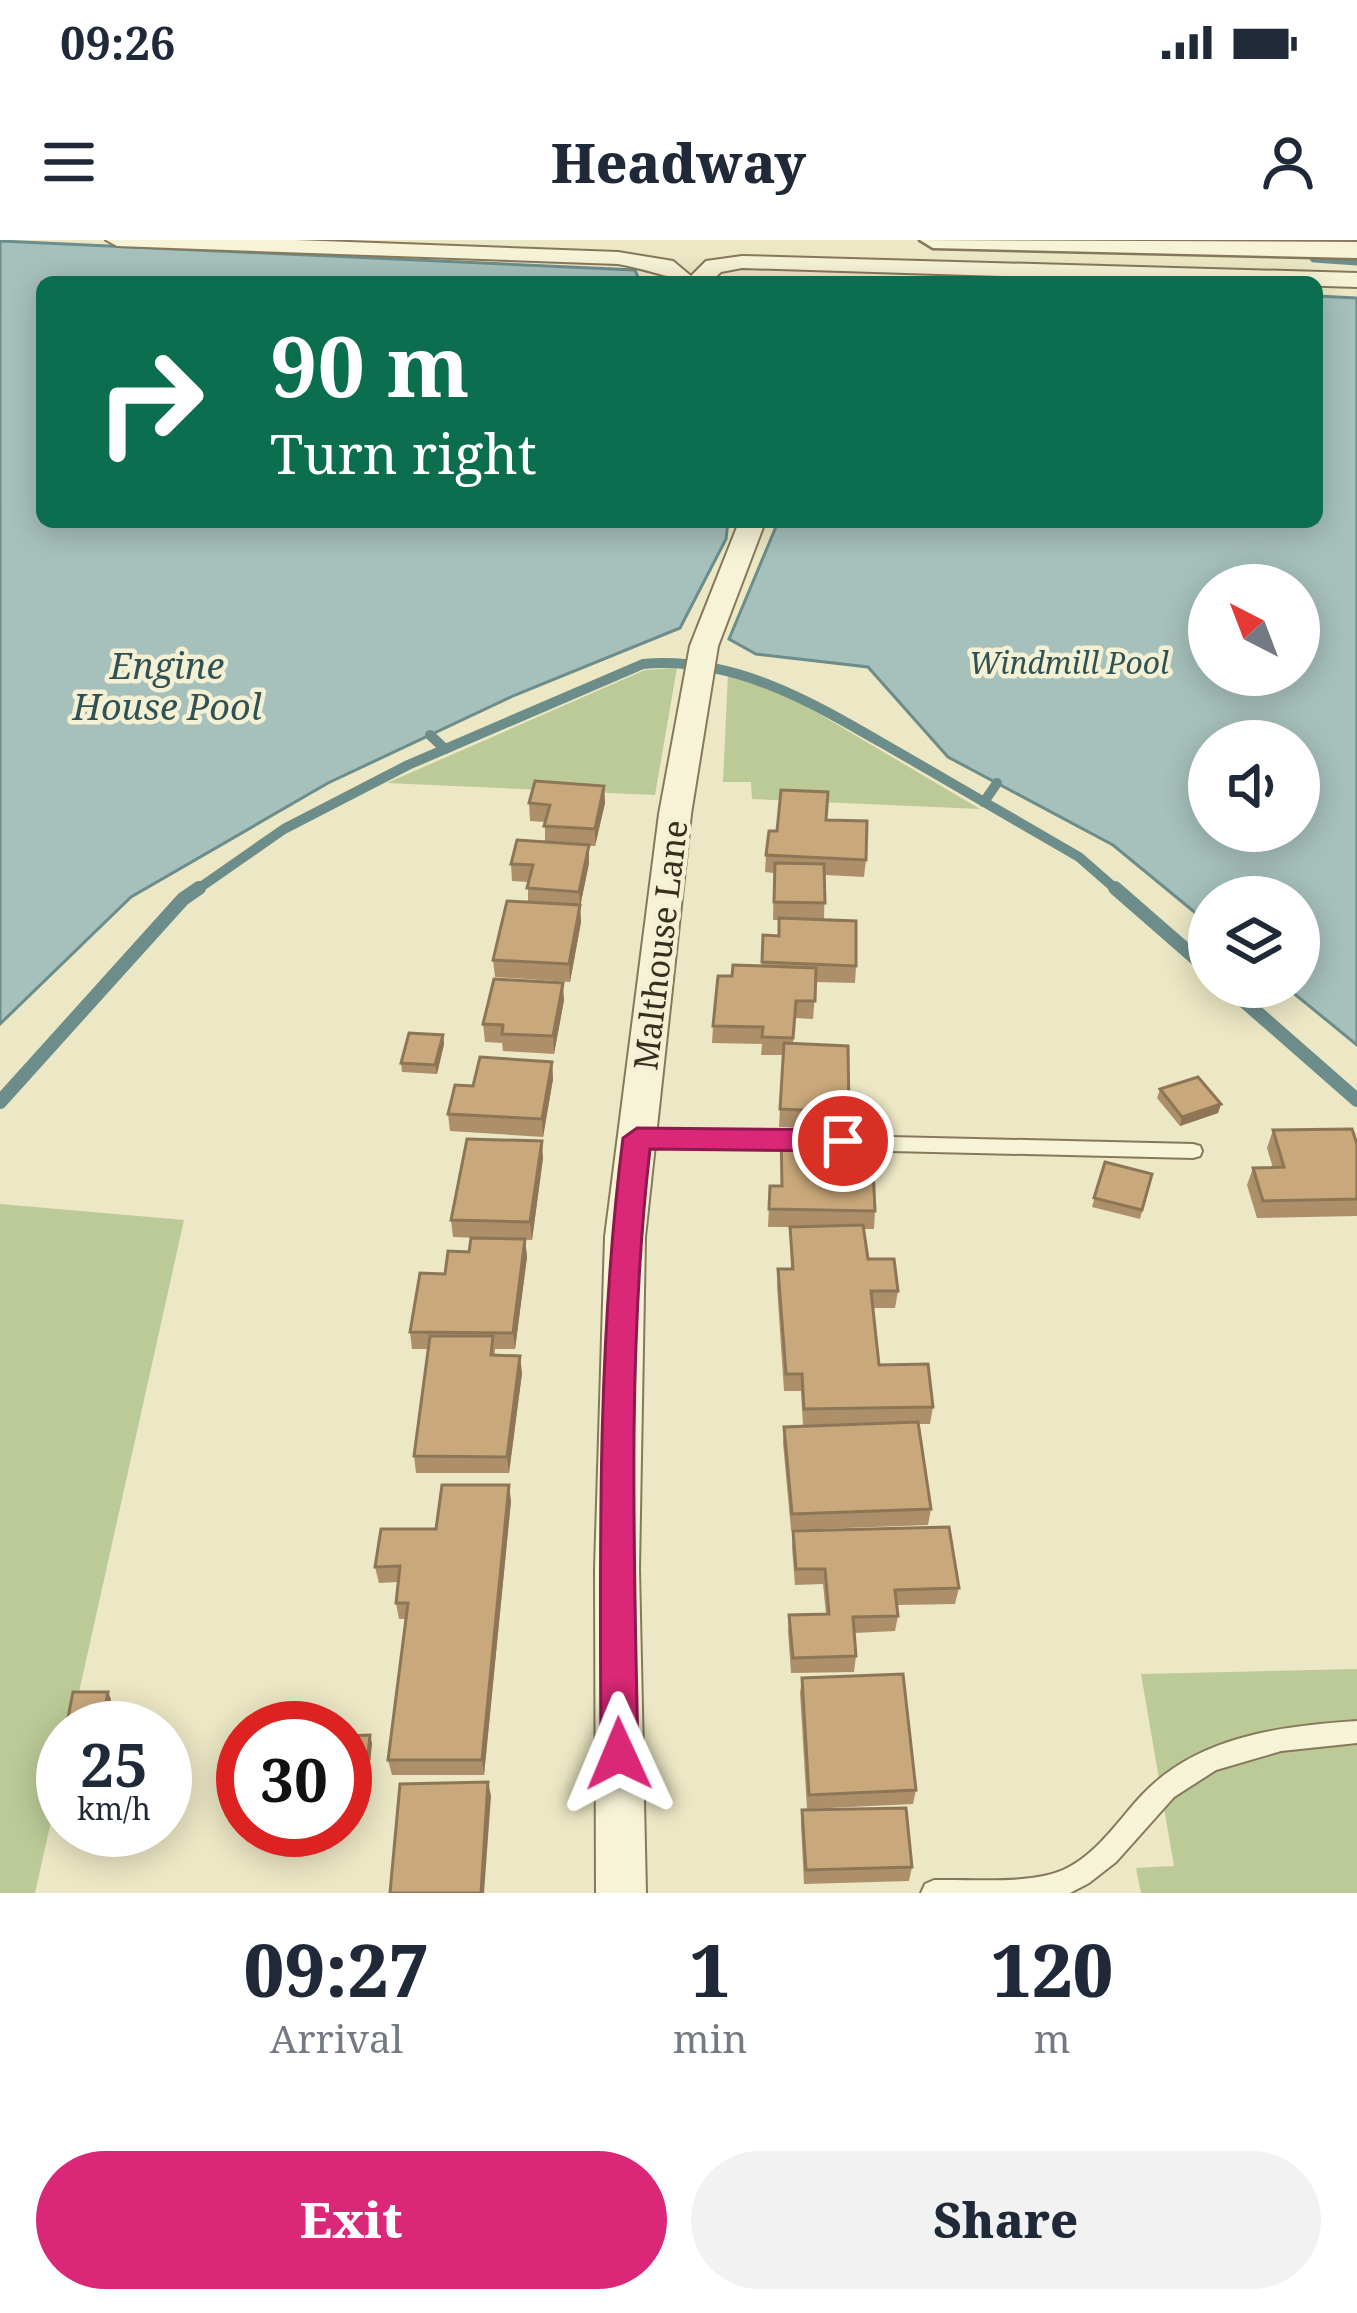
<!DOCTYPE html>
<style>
:root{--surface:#fff;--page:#f2f2f3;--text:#1f2937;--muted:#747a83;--accent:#db2777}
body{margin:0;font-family:"Noto Serif",serif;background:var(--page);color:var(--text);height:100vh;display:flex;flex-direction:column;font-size:45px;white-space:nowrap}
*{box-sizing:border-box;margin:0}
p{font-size:39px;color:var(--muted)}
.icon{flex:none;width:66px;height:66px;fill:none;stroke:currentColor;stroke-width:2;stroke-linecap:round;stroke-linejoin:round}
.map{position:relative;height:1653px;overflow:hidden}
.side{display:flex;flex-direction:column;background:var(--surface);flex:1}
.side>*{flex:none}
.hud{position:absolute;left:36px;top:36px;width:1287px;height:252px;border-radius:18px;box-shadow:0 6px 30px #0003;background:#0b6e4f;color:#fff;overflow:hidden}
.needle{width:78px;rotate:318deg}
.tools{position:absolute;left:1188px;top:324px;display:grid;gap:24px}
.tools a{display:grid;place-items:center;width:132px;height:132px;border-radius:50%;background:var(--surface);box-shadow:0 6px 30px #0003;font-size:60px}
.speed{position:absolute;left:36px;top:1461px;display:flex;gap:24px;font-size:60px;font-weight:700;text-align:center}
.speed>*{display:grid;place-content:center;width:156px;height:156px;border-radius:50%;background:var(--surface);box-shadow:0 6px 30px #0003;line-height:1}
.speed small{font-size:30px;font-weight:400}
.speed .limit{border:18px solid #d22;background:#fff;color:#111}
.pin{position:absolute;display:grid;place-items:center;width:102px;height:102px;color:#fff;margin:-51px;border:6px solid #fff;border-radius:50%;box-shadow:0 3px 12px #0007}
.me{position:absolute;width:132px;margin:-66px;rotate:359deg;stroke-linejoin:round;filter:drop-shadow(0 0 9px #0008)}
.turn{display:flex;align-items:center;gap:42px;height:252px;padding:0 36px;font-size:54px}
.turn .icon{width:156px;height:156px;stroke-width:2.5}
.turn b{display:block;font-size:84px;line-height:102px}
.eta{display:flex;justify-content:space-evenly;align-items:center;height:204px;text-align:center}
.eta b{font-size:72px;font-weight:800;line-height:84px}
.action{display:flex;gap:24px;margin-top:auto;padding:24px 36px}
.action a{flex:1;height:138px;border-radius:72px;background:var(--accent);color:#fff;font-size:48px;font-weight:800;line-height:138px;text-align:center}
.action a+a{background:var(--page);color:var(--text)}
.status{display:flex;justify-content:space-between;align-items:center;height:84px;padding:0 60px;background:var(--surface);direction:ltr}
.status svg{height:33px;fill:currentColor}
header{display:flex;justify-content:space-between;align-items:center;height:156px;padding:0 36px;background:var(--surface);font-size:54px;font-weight:800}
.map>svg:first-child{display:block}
.green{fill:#bcca98}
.water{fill:#a6c0bc;stroke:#6d8d8b;stroke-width:3;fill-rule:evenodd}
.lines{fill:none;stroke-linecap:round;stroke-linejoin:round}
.stream-far2{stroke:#6d8d8b;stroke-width:9}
.stream-far1{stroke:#6d8d8b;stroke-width:10}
.stream{stroke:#6d8d8b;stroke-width:14}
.service-casing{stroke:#86795b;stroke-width:4}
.minor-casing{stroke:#86795b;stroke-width:4}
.tertiary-casing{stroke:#86795b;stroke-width:5}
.service{fill:#f7f3d7;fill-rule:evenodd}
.minor{fill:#f7f3d7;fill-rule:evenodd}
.tertiary{fill:#f7f3d7;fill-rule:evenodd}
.wall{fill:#ad906a}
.shaded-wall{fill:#8d7656}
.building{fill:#c9a87b;stroke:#8d7656;stroke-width:3}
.route{fill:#db2777;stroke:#8e194d;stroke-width:3}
.labels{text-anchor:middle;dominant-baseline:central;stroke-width:9;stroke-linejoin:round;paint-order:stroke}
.far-water-label{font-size:30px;font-style:italic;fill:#2e5256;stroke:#f4f0d3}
.street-label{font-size:33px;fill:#372e1f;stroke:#f4f0d3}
.water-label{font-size:36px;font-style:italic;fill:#2e5256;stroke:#f4f0d3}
</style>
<div class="status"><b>09:26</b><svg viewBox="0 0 49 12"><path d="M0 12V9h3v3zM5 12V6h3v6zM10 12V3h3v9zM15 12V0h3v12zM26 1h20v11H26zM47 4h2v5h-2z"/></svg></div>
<header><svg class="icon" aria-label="menu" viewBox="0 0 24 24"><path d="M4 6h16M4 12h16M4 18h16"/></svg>Headway<svg class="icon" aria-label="person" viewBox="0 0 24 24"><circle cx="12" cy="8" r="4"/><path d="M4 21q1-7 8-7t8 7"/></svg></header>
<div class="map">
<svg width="1357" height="1653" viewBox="0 0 1357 1653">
<rect width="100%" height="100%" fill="#ece7c4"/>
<g class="green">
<path d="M 677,428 L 655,555 L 387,543 L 645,430 Z"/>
<path d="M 728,434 L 787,455 L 980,569 L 752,559 L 751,542 L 723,542 Z"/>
<path d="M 0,964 L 184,980 L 71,1488 L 63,1488 L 63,1528 L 35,1653 L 0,1653 Z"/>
<path d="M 1357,1429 L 1357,1653 L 1141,1653 L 1136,1628 L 1174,1626 L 1141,1434 Z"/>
</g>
<g class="water">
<path d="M 0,1 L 635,30 L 640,42 L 42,42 L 42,282 L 728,282 L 726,299 L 680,388 L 515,455 L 328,543 L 131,657 L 0,784 Z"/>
<path d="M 1317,56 L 1357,58 L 1357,805 L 1286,747 L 1299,747 L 1299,657 L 1209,657 L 1209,684 L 1113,605 L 948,517 L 868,427 L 756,414 L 729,399 L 778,282 L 1317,282 ZM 1209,345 L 1299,345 L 1299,435 L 1209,435 ZM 1209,501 L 1299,501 L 1299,591 L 1209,591 Z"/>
</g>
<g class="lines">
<path class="stream-far2" d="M 1314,18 L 1357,21"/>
<g class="stream-far1">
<path d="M 430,495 L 445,509"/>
<path d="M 984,562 L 997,543"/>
<path d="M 195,651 L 284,589 L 408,525 L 643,424 C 743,415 827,472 910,519 C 966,552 1023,584 1079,617 L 1118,651"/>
</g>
<g class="stream">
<path d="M 1115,648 L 1209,730"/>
<path d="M 1228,747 L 1357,860"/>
<path d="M 0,862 L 183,659 L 199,648"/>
</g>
<defs>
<g id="service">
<path d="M 637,891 L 1193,904 L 1200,906 L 1202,911 L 1200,916 L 1193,918 L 637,905 L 630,903 L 628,898 L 630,893 Z"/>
<path d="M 1357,1481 L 1357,1503 L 1281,1511 L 1216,1530 L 1174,1557 L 1116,1622 L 1089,1643 L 1070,1653 L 921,1653 L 925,1644 L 934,1640 C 972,1639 1028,1645 1063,1630 C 1097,1615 1119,1579 1143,1554 C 1198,1496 1281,1486 1357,1481 Z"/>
</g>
<g id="minor">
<path d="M 106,0 L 295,0 L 618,12 L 673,21 L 691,36 L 706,21 L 742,16 L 1357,33 L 1357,47 L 742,28 L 721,32 L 710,42 C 676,42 652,30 618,24 L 117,6 Z"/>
<path d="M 739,282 L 765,282 L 718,406 L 691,574 L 645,997 L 639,1329 L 646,1653 L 596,1653 L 595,1329 L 605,997 L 659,574 L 690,406 Z"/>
</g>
<path id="tertiary" d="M 920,0 L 1357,2 L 1357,18 L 933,8 Z"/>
</defs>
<use href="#service" class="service-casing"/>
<use href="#minor" class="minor-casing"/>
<use href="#tertiary" class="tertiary-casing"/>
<use href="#service" class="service"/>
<use href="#minor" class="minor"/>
<use href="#tertiary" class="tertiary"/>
</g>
<g class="wall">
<path d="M 604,546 L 605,563 L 595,606 L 589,606 L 589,623 L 580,667 L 581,682 L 570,742 L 495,737 L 493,720 L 528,662 L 528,642 L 512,641 L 511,624 L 545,602 L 545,582 L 530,581 L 529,563 Z"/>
<path d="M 826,580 L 866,620 L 864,637 L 825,635 L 824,679 L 856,726 L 855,743 L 816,742 L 813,779 L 795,778 L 793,804 L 849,872 L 847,890 L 779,887 L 783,815 L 761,815 L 762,804 L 712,803 L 713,786 L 732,736 L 762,726 L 763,695 L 778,696 L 779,680 L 773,680 L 774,633 L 765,632 L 766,615 L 777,591 Z"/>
<path d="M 564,760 L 554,814 L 503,811 L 502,803 L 485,802 L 483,784 Z"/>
<path d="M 443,795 L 444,804 L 437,834 L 402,832 L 401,823 Z"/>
<path d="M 552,822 L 553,839 L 543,897 L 450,891 L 448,874 L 473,846 Z"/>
<path d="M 1160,849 L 1221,864 L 1218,873 L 1180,886 L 1157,858 Z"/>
<path d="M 1273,890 L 1357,904 L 1357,976 L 1257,978 L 1247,945 L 1253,928 L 1273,928 L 1267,908 Z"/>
<path d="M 781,892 L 840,928 L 875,971 L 874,989 L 864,989 L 868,1019 L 898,1051 L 895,1068 L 873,1068 L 879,1125 L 933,1167 L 930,1184 L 918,1184 L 931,1269 L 928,1285 L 791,1290 L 783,1203 L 784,1187 L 803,1186 L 801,1151 L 784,1151 L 777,1046 L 778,1029 L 791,1029 L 790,987 L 768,987 L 770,946 L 781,946 Z"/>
<path d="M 543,918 L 532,1000 L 453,997 L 451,980 Z"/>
<path d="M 1105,922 L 1152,934 L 1140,979 L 1092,967 Z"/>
<path d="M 525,999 L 527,1017 L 515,1109 L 495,1109 L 495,1115 L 522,1133 L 509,1233 L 416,1233 L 414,1216 L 429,1109 L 412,1109 L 410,1092 L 445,1034 L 469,1012 Z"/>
<path d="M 511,1261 L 484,1535 L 392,1535 L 388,1520 L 406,1379 L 399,1379 L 396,1363 L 398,1342 L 379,1343 L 375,1327 L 436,1289 Z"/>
<path d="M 793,1291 L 959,1348 L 955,1364 L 897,1365 L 898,1376 L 895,1391 L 854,1393 L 856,1416 L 854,1432 L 791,1433 L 788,1391 L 789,1375 L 826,1374 L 823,1344 L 795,1345 L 792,1307 Z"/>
<path d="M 802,1438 L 916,1550 L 913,1564 L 807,1569 L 800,1453 Z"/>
<path d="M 345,1496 L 372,1503 L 369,1532 L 345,1533 Z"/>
<path d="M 802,1570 L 912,1627 L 909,1641 L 804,1644 L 801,1584 Z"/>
</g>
<g class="shaded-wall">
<path d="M 604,546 L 605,563 L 595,606 L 595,589 Z"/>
<path d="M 589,605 L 589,623 L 580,667 L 581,682 L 570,742 L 569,724 L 580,668 L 579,652 Z"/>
<path d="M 563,743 L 564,760 L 554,814 L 553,796 Z"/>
<path d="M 443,795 L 444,804 L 437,834 L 435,825 Z"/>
<path d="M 552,822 L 553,839 L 543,897 L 542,879 Z"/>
<path d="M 1221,864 L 1218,873 L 1180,886 L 1182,877 Z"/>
<path d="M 542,901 L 543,918 L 532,1000 L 530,982 Z"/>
<path d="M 525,999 L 527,1017 L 515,1109 L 513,1093 Z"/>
<path d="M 520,1116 L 522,1133 L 509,1233 L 507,1217 Z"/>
<path d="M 509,1245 L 511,1261 L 484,1535 L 482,1520 Z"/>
<path d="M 108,1452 L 111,1459 L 106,1488 L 101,1488 Z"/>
<path d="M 370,1495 L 372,1503 L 369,1532 L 367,1525 Z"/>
<path d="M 488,1542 L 491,1556 L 484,1653 L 481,1653 Z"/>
</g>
<g class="building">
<path d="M 535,541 L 604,546 L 595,589 L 544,586 L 550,565 L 529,563 Z"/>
<path d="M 781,550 L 828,552 L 826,580 L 867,581 L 866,620 L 766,615 L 769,591 L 777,591 Z"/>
<path d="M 517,600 L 589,605 L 579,652 L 527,648 L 533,625 L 511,624 Z"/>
<path d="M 775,623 L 824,624 L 825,663 L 774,662 Z"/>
<path d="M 507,661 L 580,665 L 569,724 L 493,720 Z"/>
<path d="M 779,678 L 856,681 L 856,726 L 762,722 L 763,695 L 779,696 Z"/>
<path d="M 733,725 L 816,728 L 815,761 L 796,761 L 793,798 L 762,797 L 763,787 L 713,786 L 718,736 L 732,736 Z"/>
<path d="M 494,739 L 563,743 L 553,796 L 502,794 L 503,785 L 483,784 Z"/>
<path d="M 409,793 L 443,795 L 435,825 L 401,823 Z"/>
<path d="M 784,803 L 848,806 L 849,872 L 780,869 Z"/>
<path d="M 480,817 L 552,822 L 542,879 L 448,874 L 455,845 L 473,846 Z"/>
<path d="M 1198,837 L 1221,864 L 1182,877 L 1160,849 Z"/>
<path d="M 1352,889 L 1357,904 L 1357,959 L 1263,961 L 1253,928 L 1284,927 L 1273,890 Z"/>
<path d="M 781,892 L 839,894 L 840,928 L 873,929 L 875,971 L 769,969 L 770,946 L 782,946 Z"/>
<path d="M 467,899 L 542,901 L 530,982 L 451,980 Z"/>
<path d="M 1105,922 L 1152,934 L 1142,970 L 1094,958 Z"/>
<path d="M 863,985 L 868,1019 L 894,1019 L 898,1051 L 871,1051 L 879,1125 L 928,1124 L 933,1167 L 804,1169 L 802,1134 L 786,1134 L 778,1029 L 793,1029 L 790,987 Z"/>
<path d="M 471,998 L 525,999 L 513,1093 L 410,1092 L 420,1033 L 445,1034 L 448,1011 L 469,1012 Z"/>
<path d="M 430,1096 L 493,1096 L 491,1115 L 520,1116 L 507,1217 L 414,1216 Z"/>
<path d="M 918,1182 L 931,1269 L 792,1274 L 784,1187 Z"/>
<path d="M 442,1245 L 509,1245 L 482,1520 L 388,1520 L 408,1363 L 396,1363 L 400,1326 L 375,1327 L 381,1289 L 436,1289 Z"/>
<path d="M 949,1287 L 959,1348 L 895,1350 L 898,1376 L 853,1377 L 856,1416 L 793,1418 L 789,1375 L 829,1374 L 825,1329 L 796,1329 L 793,1291 Z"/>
<path d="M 903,1434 L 916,1550 L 809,1555 L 802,1438 Z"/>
<path d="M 73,1452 L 108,1452 L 101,1488 L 66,1488 Z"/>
<path d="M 370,1495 L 367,1525 L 345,1525 L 345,1496 Z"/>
<path d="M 488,1542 L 481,1653 L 390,1653 L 400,1544 Z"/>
<path d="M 906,1568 L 912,1627 L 806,1630 L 802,1570 Z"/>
</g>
<path class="route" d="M 637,888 L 843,890 L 857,901 L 843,911 L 650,909 C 627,1109 634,1313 638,1514 L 632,1527 L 619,1532 L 606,1527 L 601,1514 C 600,1309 597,1102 623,898 Z"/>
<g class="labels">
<g class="far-water-label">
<text x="1069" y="422">Windmill Pool</text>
</g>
<g class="street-label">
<text transform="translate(660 705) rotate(-83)">Malthouse Lane</text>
</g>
<g class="water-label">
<text x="167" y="425">Engine<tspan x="167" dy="41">House Pool</tspan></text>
</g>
</g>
</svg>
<div class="tools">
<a><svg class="needle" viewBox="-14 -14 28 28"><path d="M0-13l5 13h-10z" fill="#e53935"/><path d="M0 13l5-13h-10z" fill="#747a83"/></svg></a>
<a><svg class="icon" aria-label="sound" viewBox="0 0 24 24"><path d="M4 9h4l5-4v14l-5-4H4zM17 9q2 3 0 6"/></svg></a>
<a><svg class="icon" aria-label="layers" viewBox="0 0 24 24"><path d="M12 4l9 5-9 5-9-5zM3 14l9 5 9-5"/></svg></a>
</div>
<div class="speed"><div>25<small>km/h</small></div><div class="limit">30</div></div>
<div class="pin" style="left:843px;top:901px;background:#d93025"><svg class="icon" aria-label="arrive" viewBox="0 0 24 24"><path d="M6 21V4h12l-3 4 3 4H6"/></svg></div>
<svg class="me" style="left:619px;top:1514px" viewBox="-20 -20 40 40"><path d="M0-17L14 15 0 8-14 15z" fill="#db2777" stroke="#fff" stroke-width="4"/></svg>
<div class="hud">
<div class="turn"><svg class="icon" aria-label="right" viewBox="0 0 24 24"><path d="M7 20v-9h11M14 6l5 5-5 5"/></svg><div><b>90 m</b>Turn right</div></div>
</div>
</div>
<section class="side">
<div class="eta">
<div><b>09:27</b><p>Arrival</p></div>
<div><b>1</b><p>min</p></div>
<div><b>120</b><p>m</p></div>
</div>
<div class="action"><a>Exit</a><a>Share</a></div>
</section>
